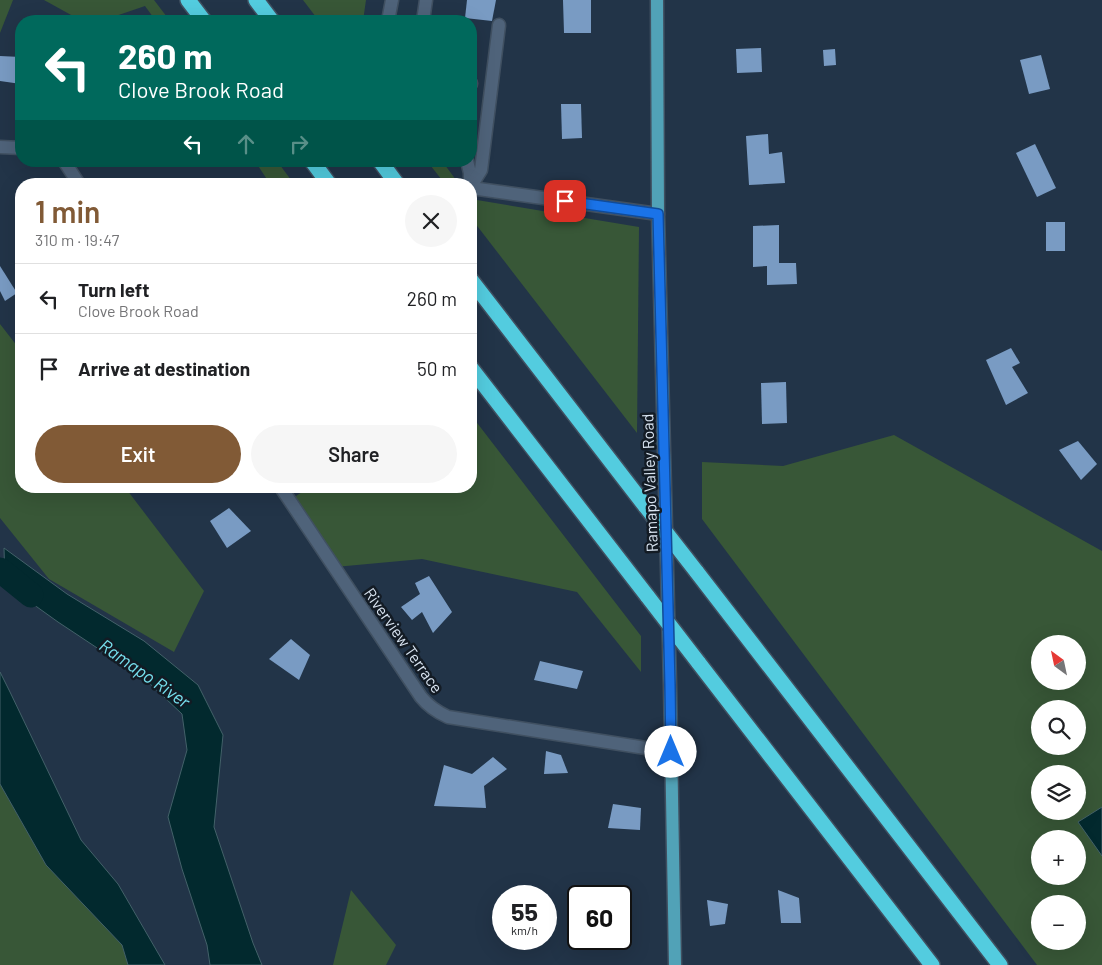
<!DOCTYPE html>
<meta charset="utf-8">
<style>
:root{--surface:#fff;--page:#f6f6f6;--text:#202124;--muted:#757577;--line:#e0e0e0;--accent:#815a36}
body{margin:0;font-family:Barlow,sans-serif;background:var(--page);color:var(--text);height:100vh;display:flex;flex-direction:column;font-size:19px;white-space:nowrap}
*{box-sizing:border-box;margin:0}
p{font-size:16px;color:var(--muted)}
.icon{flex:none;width:28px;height:28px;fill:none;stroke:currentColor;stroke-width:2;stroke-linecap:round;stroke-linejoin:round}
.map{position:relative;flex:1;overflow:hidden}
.sheet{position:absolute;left:15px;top:178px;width:462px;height:315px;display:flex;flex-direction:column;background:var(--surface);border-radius:20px;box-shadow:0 5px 20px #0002}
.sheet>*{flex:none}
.hud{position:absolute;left:15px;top:15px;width:462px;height:152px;border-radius:20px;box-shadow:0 5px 20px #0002;background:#00695c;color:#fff;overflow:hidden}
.needle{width:32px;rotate:327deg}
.buttons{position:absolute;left:1031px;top:635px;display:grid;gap:10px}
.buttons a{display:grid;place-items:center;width:55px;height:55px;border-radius:50%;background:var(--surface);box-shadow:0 5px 20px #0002;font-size:25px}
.speed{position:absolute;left:492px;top:885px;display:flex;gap:10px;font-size:25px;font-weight:700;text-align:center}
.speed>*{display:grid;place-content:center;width:65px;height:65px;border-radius:50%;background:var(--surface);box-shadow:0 5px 20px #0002;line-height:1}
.speed small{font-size:12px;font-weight:400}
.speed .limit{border:2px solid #111;border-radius:8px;background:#fff;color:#111}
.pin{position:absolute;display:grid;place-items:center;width:42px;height:42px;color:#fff;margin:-21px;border-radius:10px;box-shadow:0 2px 8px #0006}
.me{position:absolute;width:55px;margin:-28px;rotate:0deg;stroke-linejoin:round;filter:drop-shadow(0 0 4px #0008)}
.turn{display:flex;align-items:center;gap:18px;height:105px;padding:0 20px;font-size:22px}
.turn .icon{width:65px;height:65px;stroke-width:2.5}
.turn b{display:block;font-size:35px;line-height:42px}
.lanes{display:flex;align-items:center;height:48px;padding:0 20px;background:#0003;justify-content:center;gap:25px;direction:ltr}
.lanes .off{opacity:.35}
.round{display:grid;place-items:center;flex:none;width:52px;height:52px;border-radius:26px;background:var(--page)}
.overview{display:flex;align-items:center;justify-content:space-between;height:85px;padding:0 20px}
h1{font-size:30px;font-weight:600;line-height:38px;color:var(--accent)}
.cta{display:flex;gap:10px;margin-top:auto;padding:10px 20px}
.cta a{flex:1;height:58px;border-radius:30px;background:var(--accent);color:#fff;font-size:20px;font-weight:600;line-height:58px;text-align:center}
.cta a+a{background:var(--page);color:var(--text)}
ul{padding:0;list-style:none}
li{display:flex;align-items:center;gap:15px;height:70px;padding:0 20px;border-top:1px solid var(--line)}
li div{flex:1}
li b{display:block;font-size:19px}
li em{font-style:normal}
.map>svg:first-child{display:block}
.green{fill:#385737;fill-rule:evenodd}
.water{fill:#02292e;stroke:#436169}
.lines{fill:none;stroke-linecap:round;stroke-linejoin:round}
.river{stroke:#02292e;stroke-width:25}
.building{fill:#799bc3}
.minor-casing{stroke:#405061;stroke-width:15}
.major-casing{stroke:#405061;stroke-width:15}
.highway-casing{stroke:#405061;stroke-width:18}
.minor{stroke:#4f637a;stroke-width:12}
.major{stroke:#51a2b7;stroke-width:12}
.highway{stroke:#53ccdf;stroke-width:15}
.highway-bridge-casing{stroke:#405061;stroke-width:18;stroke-linecap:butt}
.highway-bridge{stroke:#53ccdf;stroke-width:15}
.route-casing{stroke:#114b97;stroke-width:12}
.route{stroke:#1a73e8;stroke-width:9}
.labels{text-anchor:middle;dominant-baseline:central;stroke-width:5;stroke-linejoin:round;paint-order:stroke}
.street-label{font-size:16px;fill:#dae5f2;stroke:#131b24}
.water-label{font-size:18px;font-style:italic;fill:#76e0ee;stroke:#131b24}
</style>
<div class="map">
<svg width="1102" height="965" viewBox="0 0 1102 965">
<rect width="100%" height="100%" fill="#223448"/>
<g class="green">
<path d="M 0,0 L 13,0 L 0,33 Z"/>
<path d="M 44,0 L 154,0 L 170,21 L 156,21 L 145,6 L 101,21 L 82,21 Z"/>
<path d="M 303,0 L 366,0 L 363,21 L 319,21 Z"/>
<path d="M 255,161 L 277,161 L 294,184 L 270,184 Z"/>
<path d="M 427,161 L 442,161 L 459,184 L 445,184 Z"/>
<path d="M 471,199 L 639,227 L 637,433 L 471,218 Z"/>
<path d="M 0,324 L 21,351 L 21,486 L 124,486 L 204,591 L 174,652 L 49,579 L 0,518 Z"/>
<path d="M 471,415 L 641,636 L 641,672 L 577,592 L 422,559 L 335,567 L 287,502 L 311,486 L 471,486 Z"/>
<path d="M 894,435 L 1102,551 L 1102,965 L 1037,965 L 702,519 L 702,462 L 783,466 ZM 1040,644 L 1078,644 L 1078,681 L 1040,681 ZM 1040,709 L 1078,709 L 1078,746 L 1040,746 ZM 1040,774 L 1078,774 L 1078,811 L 1040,811 ZM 1040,839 L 1078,839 L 1078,876 L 1040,876 ZM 1040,904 L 1078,904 L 1078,941 L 1040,941 Z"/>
<path d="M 0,784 L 46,865 L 122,945 L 128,965 L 0,965 Z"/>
<path d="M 351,890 L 396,945 L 386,965 L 333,965 Z"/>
</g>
<g class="water">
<path d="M 4,548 L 67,594 L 144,641 L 198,685 L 223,735 L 214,827 L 253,943 L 262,965 L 210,965 L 207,945 L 182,869 L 168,817 L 187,750 L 182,714 L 147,681 L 58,622 L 5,584 Z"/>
<path d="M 0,672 L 10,692 L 81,840 L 118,884 L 165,965 L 128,965 L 122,945 L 46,865 L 0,784 Z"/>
<path d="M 1102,807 L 1102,856 L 1078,822 Z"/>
</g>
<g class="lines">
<path class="river" d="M 0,570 L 31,595"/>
</g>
<g class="building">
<path d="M 467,0 L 496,0 L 492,21 L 465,18 Z"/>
<path d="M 563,0 L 591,0 L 591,33 L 564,33 Z"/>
<path d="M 761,48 L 762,72 L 737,73 L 736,49 Z"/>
<path d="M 835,49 L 836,65 L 824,66 L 823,50 Z"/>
<path d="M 1041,55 L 1050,89 L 1029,94 L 1020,60 Z"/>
<path d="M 0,56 L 21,57 L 21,84 L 0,81 Z"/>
<path d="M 561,104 L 581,104 L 582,138 L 562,139 Z"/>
<path d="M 768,134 L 769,154 L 782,152 L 785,183 L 749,185 L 746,136 Z"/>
<path d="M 1035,144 L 1056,188 L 1037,197 L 1016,153 Z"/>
<rect x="1046" y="222" width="19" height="29"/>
<path d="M 779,225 L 779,263 L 796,263 L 797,284 L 767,285 L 767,266 L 753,267 L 753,226 Z"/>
<path d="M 0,266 L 17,293 L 5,301 L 0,291 Z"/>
<path d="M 1011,348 L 1020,363 L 1012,367 L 1028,393 L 1006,405 L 986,360 Z"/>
<path d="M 786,382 L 787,423 L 762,424 L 761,383 Z"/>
<path d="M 1078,441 L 1097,464 L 1081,480 L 1059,450 Z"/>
<path d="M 229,508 L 251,531 L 227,548 L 210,521 Z"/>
<path d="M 429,576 L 452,612 L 433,633 L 422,612 L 412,620 L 401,607 L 420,594 L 415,583 Z"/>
<path d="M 291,639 L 310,655 L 299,680 L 269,659 Z"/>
<path d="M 540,661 L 583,671 L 577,689 L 534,680 Z"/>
<path d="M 546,751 L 561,755 L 568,773 L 544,774 Z"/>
<path d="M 493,757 L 507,769 L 484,786 L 486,808 L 434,806 L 444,765 L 472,774 Z"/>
<path d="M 613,804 L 641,808 L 640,830 L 608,828 Z"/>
<path d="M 778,890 L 799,898 L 801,923 L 781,923 Z"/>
<path d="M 707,900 L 728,904 L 725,924 L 710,926 Z"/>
</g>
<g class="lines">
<defs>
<g id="minor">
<path d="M 388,21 L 392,0"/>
<path d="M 423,21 L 426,0"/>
<path d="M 471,83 L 471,84"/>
<path d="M 0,147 L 21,148"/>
<path d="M 64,161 L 79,184"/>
<path d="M 467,161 L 470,173 L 470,184"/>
<path d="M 471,186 L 481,170 L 499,25"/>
<path d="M 471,188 L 658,214"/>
<path d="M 280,486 L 421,697 C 429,707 437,712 448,717 L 671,752"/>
</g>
<path id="major" d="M 657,0 L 658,214 L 670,685 L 675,965"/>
<g id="highway">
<path d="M 188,0 L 204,21"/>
<path d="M 256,0 L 272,21"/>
<path d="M 312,161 L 329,184"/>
<path d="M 380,161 L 397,184"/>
<path d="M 471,280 L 646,507"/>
<path d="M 471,368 L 648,597"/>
<path d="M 696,571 L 1000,965"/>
<path d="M 698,662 L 932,965"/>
</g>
</defs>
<use href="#minor" class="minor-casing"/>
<use href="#major" class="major-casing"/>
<use href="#highway" class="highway-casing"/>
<use href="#minor" class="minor"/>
<use href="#major" class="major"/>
<use href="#highway" class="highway"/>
<defs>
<g id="highway-bridge">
<path d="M 646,507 L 696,571"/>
<path d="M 648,597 L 698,662"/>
</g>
</defs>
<use href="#highway-bridge" class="highway-bridge-casing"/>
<use href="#highway-bridge" class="highway-bridge"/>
</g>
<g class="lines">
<defs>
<path id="route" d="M 565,201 L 658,214 L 670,685 L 671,752"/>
</defs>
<use href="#route" class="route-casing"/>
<use href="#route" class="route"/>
</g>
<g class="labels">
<g class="street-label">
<text transform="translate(649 483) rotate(-92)">Ramapo Valley Road</text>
<text transform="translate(404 640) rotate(55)">Riverview Terrace</text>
</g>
<g class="water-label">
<text transform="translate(145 673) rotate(35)">Ramapo River</text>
</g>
</g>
</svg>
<div class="buttons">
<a><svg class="needle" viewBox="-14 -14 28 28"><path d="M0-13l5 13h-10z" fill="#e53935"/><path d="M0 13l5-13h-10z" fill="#757577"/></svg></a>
<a><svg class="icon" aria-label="search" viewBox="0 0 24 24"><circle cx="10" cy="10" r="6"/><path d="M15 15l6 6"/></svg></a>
<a><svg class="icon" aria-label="layers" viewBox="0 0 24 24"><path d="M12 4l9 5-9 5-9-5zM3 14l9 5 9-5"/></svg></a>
<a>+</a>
<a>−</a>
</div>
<div class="speed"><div>55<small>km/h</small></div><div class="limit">60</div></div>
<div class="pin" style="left:565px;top:201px;background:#d93025"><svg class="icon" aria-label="arrive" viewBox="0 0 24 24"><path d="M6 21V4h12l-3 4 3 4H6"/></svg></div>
<svg class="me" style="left:671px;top:752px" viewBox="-20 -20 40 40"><circle r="19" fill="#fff"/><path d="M0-13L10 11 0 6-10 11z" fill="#1a73e8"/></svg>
<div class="hud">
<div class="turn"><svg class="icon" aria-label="left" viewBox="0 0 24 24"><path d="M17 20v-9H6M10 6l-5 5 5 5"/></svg><div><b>260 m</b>Clove Brook Road</div></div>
<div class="lanes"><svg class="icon" aria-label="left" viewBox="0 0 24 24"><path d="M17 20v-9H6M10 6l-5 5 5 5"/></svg><svg class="icon off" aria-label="ahead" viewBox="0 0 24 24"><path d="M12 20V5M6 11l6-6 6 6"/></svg><svg class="icon off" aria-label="right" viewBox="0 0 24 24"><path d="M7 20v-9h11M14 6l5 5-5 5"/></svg></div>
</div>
<section class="sheet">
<div class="overview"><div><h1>1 min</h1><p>310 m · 19:47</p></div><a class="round"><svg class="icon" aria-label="close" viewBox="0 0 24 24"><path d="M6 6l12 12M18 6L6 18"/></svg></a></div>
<ul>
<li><svg class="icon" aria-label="left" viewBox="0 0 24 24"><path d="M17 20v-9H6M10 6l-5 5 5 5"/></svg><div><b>Turn left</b><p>Clove Brook Road</p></div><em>260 m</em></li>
<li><svg class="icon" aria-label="arrive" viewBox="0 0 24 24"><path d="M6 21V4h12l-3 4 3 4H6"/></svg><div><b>Arrive at destination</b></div><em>50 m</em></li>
</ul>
<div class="cta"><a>Exit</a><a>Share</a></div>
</section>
</div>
